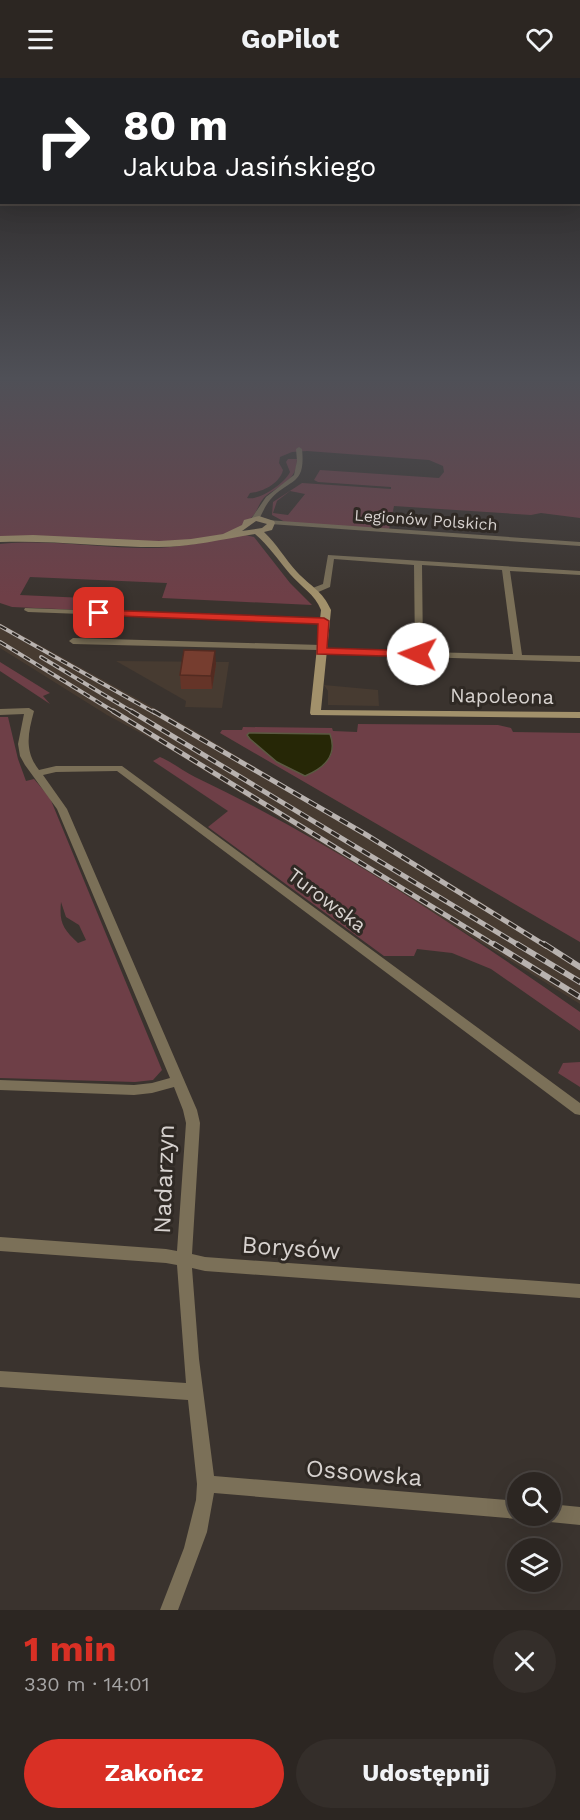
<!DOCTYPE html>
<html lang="pl">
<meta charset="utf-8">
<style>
:root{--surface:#2c2622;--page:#342e2a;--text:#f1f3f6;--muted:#a6a5a5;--line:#484340;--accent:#d93025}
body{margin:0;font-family:"Work Sans",sans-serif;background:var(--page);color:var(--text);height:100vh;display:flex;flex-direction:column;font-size:22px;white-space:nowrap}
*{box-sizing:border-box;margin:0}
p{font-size:20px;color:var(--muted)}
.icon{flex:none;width:33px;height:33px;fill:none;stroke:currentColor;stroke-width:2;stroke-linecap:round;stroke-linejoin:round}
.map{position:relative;height:1532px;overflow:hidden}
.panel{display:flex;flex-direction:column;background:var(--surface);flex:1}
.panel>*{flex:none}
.banner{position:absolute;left:0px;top:0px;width:580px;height:126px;box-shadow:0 6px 24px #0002,0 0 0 2px var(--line);background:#202124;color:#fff;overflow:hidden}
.fabs{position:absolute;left:507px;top:1394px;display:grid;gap:12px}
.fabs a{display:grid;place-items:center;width:54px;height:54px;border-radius:50%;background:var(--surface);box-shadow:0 6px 24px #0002,0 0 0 2px var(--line);font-size:30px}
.pin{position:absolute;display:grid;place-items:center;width:51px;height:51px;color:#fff;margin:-26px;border-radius:12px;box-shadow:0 3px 9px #0006}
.me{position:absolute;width:66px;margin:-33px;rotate:272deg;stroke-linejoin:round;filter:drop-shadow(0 0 4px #0008)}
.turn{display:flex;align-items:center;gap:21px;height:126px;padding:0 24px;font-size:27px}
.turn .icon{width:78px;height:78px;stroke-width:2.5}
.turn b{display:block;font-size:42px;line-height:51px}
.round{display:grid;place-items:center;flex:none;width:63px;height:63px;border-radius:32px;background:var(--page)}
.headline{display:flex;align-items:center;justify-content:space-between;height:102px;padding:0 24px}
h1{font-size:36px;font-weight:700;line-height:45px;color:var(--accent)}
.cta{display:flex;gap:12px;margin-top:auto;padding:12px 24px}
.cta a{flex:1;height:69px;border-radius:36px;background:var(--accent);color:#fff;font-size:24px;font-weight:700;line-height:69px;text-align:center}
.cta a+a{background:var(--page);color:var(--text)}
header{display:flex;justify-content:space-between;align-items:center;height:78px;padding:0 24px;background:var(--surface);font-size:27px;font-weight:700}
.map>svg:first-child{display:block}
.built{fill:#473b31}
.green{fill:#6e3f47;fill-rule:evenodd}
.water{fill:#262706;stroke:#5b5a42;stroke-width:1.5}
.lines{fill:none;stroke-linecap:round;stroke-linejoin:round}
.street{fill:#7b7058;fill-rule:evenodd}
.secondary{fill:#a2916b;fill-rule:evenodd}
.rail-far2-casing{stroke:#b8b2af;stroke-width:4}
.rail-far1-casing{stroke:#b8b2af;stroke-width:5}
.rail-casing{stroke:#b8b2af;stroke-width:6}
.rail-far2{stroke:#2f2924;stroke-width:2;stroke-dasharray:7;stroke-linecap:butt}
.rail-far1{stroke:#2f2924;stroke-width:3;stroke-dasharray:9;stroke-linecap:butt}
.rail{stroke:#2f2924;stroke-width:4;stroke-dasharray:11;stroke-linecap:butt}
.wall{fill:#653428}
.shaded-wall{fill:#532b21}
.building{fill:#763d2f;stroke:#532b21;stroke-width:1.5}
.route{fill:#d93025;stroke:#8d1f18;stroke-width:1.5}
.labels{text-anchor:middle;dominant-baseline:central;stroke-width:6;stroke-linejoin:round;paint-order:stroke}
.far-street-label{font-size:16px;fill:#d7d2cf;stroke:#2f2924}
.street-label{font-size:20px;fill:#d7d2cf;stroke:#2f2924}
.near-street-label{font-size:24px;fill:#d7d2cf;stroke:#2f2924}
</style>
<header><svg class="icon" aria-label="menu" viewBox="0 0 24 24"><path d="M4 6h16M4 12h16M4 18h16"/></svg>GoPilot<svg class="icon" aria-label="heart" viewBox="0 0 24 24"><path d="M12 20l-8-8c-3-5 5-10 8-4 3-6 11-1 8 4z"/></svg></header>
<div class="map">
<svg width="580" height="1532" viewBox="0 0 580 1532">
<rect width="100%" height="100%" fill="#3a332e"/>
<g class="built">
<path d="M 0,545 L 190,650 L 465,814 L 580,886 L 580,926 L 161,666 L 107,637 L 0,570 Z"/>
<path d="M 116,583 L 229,584 L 222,630 L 185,629 L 186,623 Z"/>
<path d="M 324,607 L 378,612 L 379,628 L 328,627 L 328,613 Z"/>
</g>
<g class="green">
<path d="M 0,303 L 580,303 L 580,440 L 541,435 L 531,437 L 394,428 L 389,452 L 285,444 L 272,437 L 273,424 L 302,405 L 391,411 L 391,409 L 318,404 L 314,402 L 320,392 L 439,400 L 444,394 L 443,388 L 429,382 L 307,373 L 292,374 L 280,379 L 279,385 L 283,392 C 280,405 263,414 250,415 L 247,420 C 259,423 284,406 290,394 L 286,384 L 288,381 L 297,381 C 297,402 282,406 267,417 C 259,423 258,433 252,439 C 250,442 244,446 242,448 C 209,474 47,460 0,459 ZM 290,413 L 305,416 L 288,437 L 273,435 L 277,423 Z"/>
<path d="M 245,457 L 254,459 L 290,505 L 312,527 L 162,520 L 167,505 L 30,499 L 20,517 L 85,520 L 81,532 L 12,529 L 0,525 L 0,466 C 49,461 99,470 148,470 C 182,470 212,462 245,457 Z"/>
<path d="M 0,584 L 50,615 L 43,618 L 50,626 L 0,593 Z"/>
<path d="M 0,639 L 8,639 L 18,681 L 26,703 L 34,701 L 50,720 L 162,992 L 153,1002 L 135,1004 L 0,1000 ZM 61,824 L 66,839 L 79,847 L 86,862 L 78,865 C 63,851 59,845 61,824 Z"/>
<path d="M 358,646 L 498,647 L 511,650 L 513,654 L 580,655 L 580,864 L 220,655 L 222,652 L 242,652 L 243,649 L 332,650 L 333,653 L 357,654 Z"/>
<path d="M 160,679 C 172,684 183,693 195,699 C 330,763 457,848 580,934 L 580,953 L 491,891 L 452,875 L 417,871 L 414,878 L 384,878 L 208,749 L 228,733 L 153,683 Z"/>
<path d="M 580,984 L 580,1009 L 558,995 L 563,985 Z"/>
</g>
<path class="water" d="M 249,655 L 330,656 C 338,678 324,690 305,698 L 277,684 L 250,661 L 247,657 Z"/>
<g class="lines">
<g class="street">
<path d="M 299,369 L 302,371 C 306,409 289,400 270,422 C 265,428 262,436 258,443 L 252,443 L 251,441 L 266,419 L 294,397 L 297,383 L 296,371 Z"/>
<path d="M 267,442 L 580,464 L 580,468 L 270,446 L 267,446 Z"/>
<path d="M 328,477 L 580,493 L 580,497 L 510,493 L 522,577 L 580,578 L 580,584 L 321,576 L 317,572 L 73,566 L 69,563 L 73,560 L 321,567 L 325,571 L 415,573 L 414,487 L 334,481 L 330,509 L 316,515 L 310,515 L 310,511 L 323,506 ZM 422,487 L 502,492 L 513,576 L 423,574 Z"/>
<path d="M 25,530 L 324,541 L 328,543 L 324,545 L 28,534 L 24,532 Z"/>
<path d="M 29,630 L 34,633 C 28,655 24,673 39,692 L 56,688 L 122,688 L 580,1025 L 580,1037 L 575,1036 L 117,693 L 56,694 L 43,697 L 67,731 L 197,1032 L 200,1045 L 192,1176 L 205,1179 L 580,1206 L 580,1220 L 205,1193 L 192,1190 L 199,1281 L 214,1398 L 518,1423 L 518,1437 L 524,1438 L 518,1441 L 214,1415 L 207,1454 L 178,1532 L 160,1532 L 184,1470 L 196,1422 L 197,1406 L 188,1322 L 0,1309 L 0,1293 L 186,1305 L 177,1187 L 166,1185 L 0,1173 L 0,1159 L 166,1171 L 177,1173 L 186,1045 L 183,1032 L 174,1009 L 152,1015 L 134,1017 L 0,1012 L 0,1002 L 134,1007 L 152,1005 L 170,1000 L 57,731 L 25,687 L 20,678 L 18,666 L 24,636 L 0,637 L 0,631 Z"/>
<path d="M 550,1426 L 580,1429 L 580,1447 L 550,1444 L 544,1441 L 542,1437 L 550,1437 Z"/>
</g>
<path class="secondary" d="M 259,438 L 274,443 L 275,445 L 272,452 L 264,454 C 277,466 285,481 297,494 C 311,509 322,512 331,532 L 321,632 L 580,634 L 580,640 L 311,637 L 310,635 L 321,532 C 315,516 301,509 290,496 C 278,482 269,468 255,456 C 223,461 191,469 158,469 C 105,469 53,462 0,464 L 0,458 L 33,457 L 159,463 L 191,461 L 223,456 L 242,447 L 244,442 ZM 256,443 L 267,446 L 262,450 L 242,453 Z"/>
<defs>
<g id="rail-far2">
<path d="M 0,548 L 155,635"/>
<path d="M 0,564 L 116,635"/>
<path d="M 41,579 L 134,635"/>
</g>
<g id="rail-far1">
<path d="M 113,633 L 496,868"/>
<path d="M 131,633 L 520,868"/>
<path d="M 153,633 L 365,756 L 546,868"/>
</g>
<g id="rail">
<path d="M 494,866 L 580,919"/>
<path d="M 517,866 L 580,904"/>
<path d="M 544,866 L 580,889"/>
</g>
</defs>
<use href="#rail-far2" class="rail-far2-casing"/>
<use href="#rail-far1" class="rail-far1-casing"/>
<use href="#rail" class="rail-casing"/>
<use href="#rail-far2" class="rail-far2"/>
<use href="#rail-far1" class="rail-far1"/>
<use href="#rail" class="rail"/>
</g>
<path class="wall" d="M 216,586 L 212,611 L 181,611 L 180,597 Z"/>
<path class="shaded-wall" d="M 215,573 L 216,586 L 212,611 L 211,598 Z"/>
<path class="building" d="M 184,572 L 215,573 L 211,598 L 180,597 Z"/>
<linearGradient id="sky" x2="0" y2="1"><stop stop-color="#201c19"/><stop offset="0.58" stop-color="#4f5057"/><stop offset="1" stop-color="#4f5057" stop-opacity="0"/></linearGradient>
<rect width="580" height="518" fill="url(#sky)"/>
<path class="route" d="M 99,532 L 324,540 L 329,543 L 327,570 L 418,573 L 424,576 L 418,579 L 317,576 L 318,546 L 96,537 L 96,533 Z"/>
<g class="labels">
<g class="far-street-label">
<text transform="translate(426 442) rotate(4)">Legionów Polskich</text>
</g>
<g class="street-label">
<text transform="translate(502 618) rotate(1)">Napoleona</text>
<text transform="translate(327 822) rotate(37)">Turowska</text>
</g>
<g class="near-street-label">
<text transform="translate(164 1101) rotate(-88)">Nadarzyn</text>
<text transform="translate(291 1170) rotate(4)">Borysów</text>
<text transform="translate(364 1395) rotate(5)">Ossowska</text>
</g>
</g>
</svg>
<div class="fabs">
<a><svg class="icon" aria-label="search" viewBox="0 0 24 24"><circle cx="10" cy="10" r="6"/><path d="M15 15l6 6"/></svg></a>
<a><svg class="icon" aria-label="layers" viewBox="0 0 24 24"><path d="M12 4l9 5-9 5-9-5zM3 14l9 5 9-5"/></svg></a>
</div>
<div class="pin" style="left:99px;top:535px;background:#d93025"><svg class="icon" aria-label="arrive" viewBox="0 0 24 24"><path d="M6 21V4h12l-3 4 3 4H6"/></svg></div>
<svg class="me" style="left:418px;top:576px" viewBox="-20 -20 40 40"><circle r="19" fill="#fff"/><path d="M0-13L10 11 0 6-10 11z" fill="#d93025"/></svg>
<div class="banner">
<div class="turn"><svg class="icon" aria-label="right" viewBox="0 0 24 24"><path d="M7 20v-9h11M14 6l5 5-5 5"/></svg><div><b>80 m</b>Jakuba Jasińskiego</div></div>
</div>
</div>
<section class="panel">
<div class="headline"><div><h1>1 min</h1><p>330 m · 14:01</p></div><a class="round"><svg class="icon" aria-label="close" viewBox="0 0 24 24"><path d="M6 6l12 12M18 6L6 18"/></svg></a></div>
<div class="cta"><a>Zakończ</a><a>Udostępnij</a></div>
</section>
